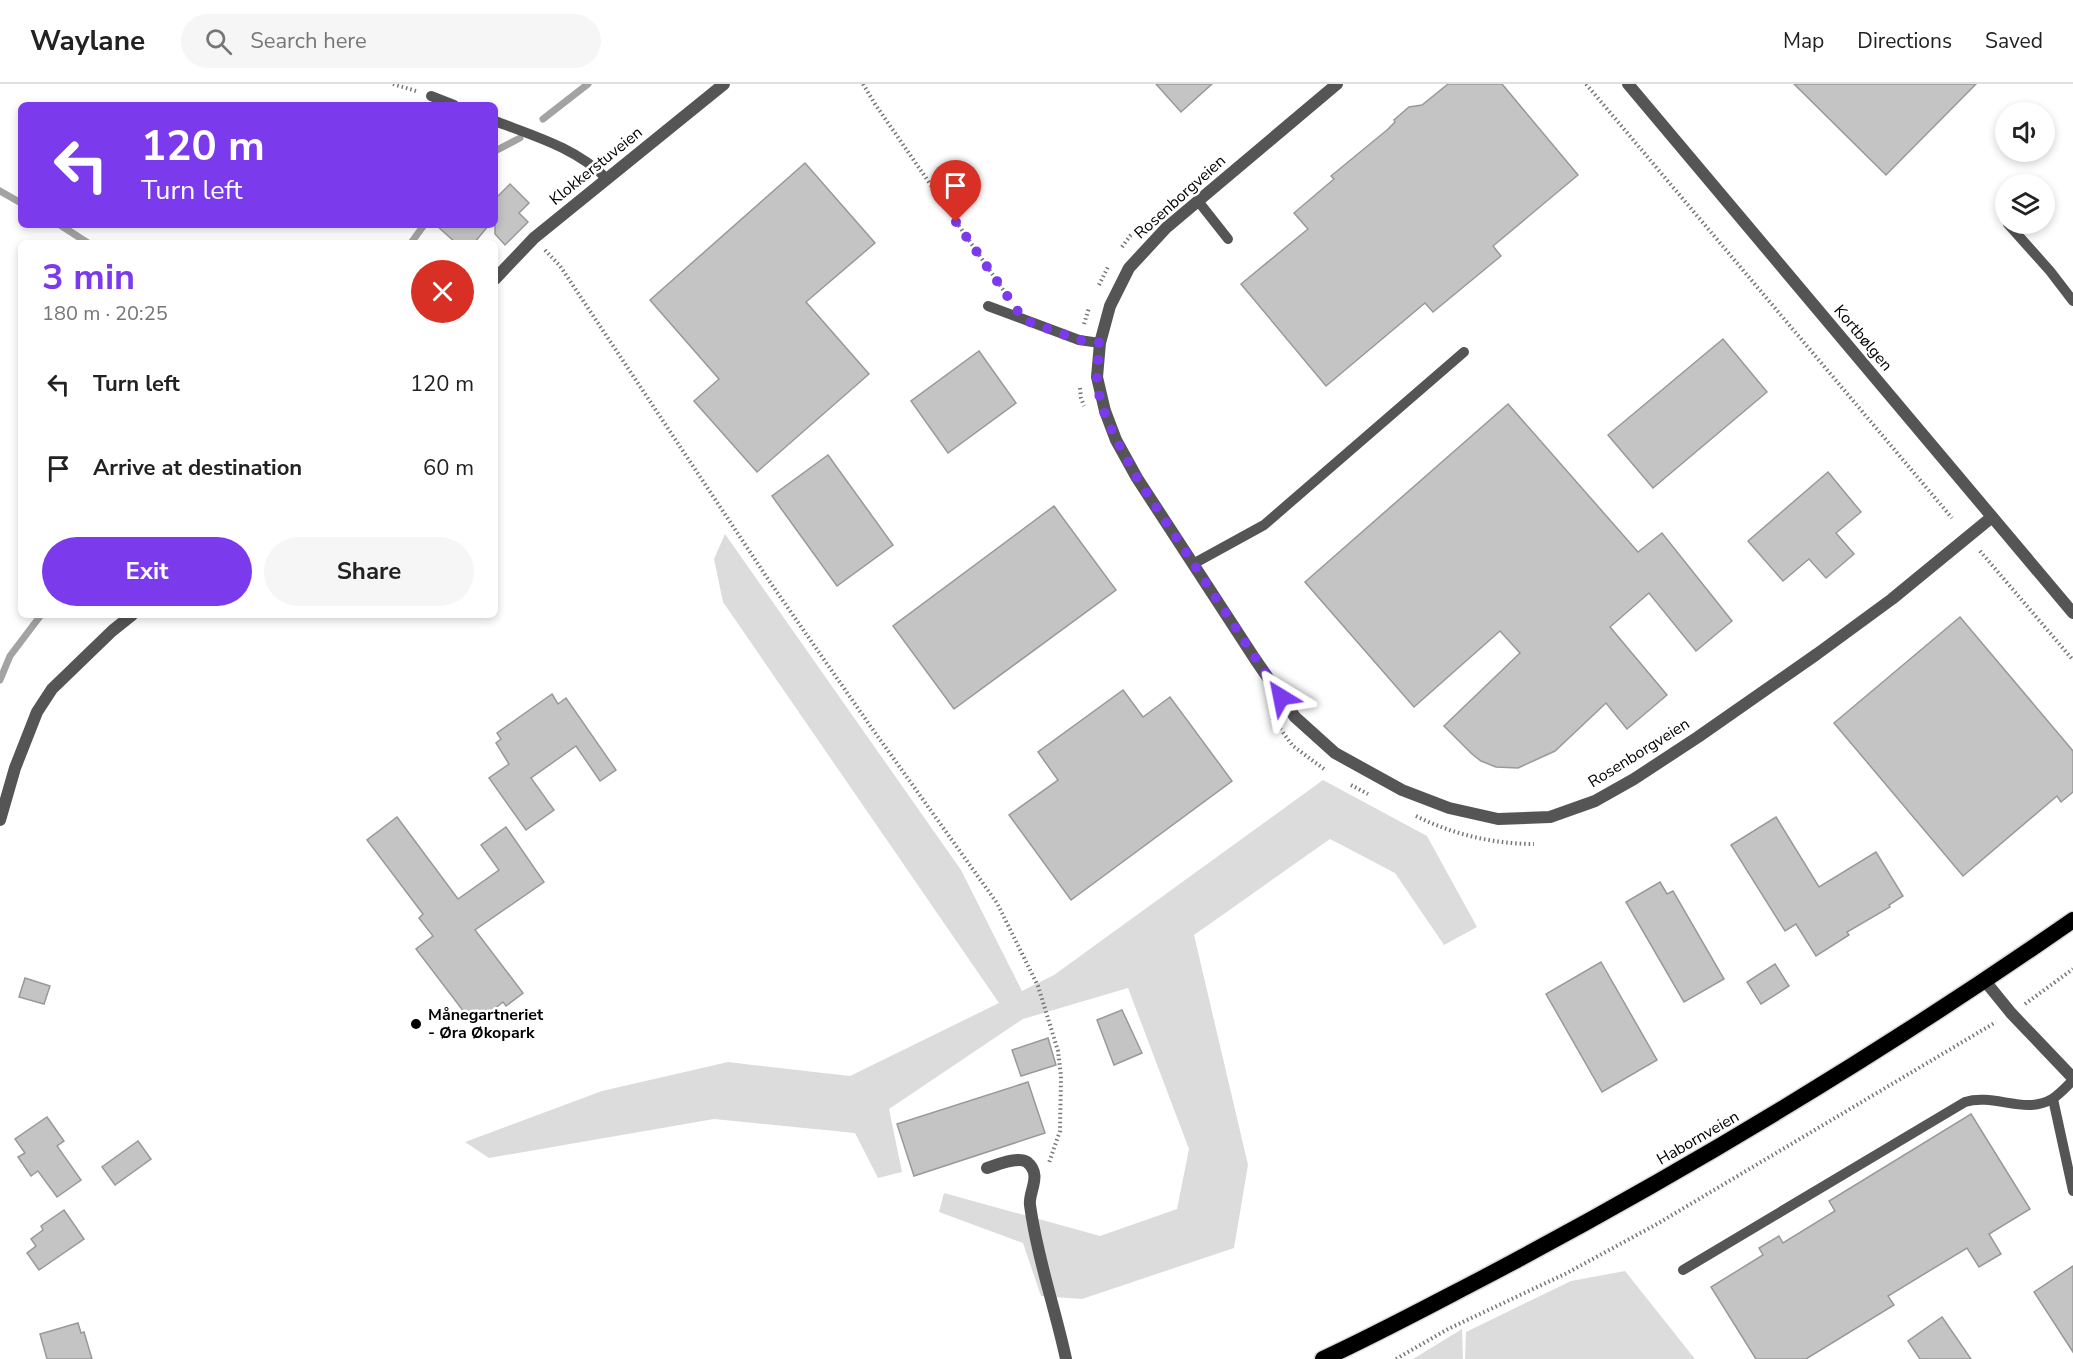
<!DOCTYPE html>
<meta charset="utf-8">
<style>
:root{--surface:#fff;--page:#f6f6f6;--text:#222;--muted:#767676;--line:#e0e0e0;--accent:#7c3aed}
body{margin:0;font-family:"Nunito Sans",sans-serif;background:var(--page);color:var(--text);height:100vh;display:flex;flex-direction:column;font-size:22px;white-space:nowrap}
*{box-sizing:border-box;margin:0}
p{font-size:20px;color:var(--muted)}
.icon{flex:none;width:33px;height:33px;fill:none;stroke:currentColor;stroke-width:2;stroke-linecap:round;stroke-linejoin:round}
.map{position:relative;flex:1;overflow:hidden}
.details{position:absolute;left:18px;top:156px;width:480px;height:378px;display:flex;flex-direction:column;background:var(--surface);border-radius:9px;box-shadow:0 3px 9px #0003}
.details>*{flex:none}
.hud{position:absolute;left:18px;top:18px;width:480px;height:126px;border-radius:9px;box-shadow:0 3px 9px #0003;background:#7c3aed;color:#fff;overflow:hidden}
.controls{position:absolute;left:1995px;top:18px;display:grid;gap:12px}
.controls a{display:grid;place-items:center;width:60px;height:60px;border-radius:50%;background:var(--surface);box-shadow:0 3px 9px #0003;font-size:30px}
.pin{position:absolute;display:grid;place-items:center;width:51px;height:51px;color:#fff;margin:-62px -26px;border-radius:50% 50% 50% 0;rotate:-45deg;box-shadow:0 0 6px #0007}
.pin .icon{rotate:45deg}
.me{position:absolute;width:66px;margin:-33px;rotate:325deg;stroke-linejoin:round;filter:drop-shadow(0 0 4px #0008)}
.turn{display:flex;align-items:center;gap:21px;height:126px;padding:0 24px;font-size:27px}
.turn .icon{width:78px;height:78px;stroke-width:2.5}
.turn b{display:block;font-size:42px;line-height:51px}
.round{display:grid;place-items:center;flex:none;width:63px;height:63px;border-radius:32px;background:var(--page)}
.summary{display:flex;align-items:center;justify-content:space-between;height:102px;padding:0 24px}
h1{font-size:36px;font-weight:700;line-height:45px;color:var(--accent)}
.button{display:flex;gap:12px;margin-top:auto;padding:12px 24px}
.button a{flex:1;height:69px;border-radius:36px;background:var(--accent);color:#fff;font-size:24px;font-weight:700;line-height:69px;text-align:center}
.button a+a{background:var(--page);color:var(--text)}
ul{padding:0;list-style:none}
li{display:flex;align-items:center;gap:18px;height:84px;padding:0 24px}
li div{flex:1}
li b{display:block;font-size:22px}
li em{font-style:normal}
header{display:flex;align-items:center;gap:36px;box-sizing:border-box;height:84px;padding:0 30px;background:var(--surface);border-bottom:2px solid var(--line)}
header strong{font-size:28px}
nav{display:flex;gap:33px;margin-inline-start:auto;font-size:21px}
.search{width:420px;height:54px;background:var(--page);display:flex;align-items:center;gap:15px;box-sizing:border-box;padding:0 21px;border-radius:33px;color:var(--muted);font-size:22px}
.map>svg:first-child{display:block}
.green{fill:#dcdcdc}
.lines{fill:none;stroke-linecap:round;stroke-linejoin:round}
.stream{stroke:#a3a3a3;stroke-width:7}
.building{fill:#c4c4c4;stroke:#999;stroke-width:1.5}
.trunk-casing{stroke:#dbdbdb;stroke-width:19}
.path{stroke:#777;stroke-width:4;stroke-dasharray:1.5 3;stroke-linecap:butt}
.service{stroke:#555;stroke-width:10}
.minor{stroke:#555;stroke-width:12}
.trunk{stroke:#000;stroke-width:16}
.route{stroke:#7c3aed;stroke-width:10;stroke-dasharray:0 18}
.poi-dot{fill:#000;stroke:#fff;stroke-width:2}
.labels{text-anchor:middle;dominant-baseline:central;stroke-width:5;stroke-linejoin:round;paint-order:stroke}
.street-label{font-size:16px;fill:#000;stroke:#fff}
.poi-label{font-size:16px;font-weight:bold;fill:#000;stroke:#fff;text-anchor:start}
</style>
<header>
<strong>Waylane</strong>
<div class="search"><svg class="icon" aria-label="search" viewBox="0 0 24 24"><circle cx="10" cy="10" r="6"/><path d="M15 15l6 6"/></svg>Search here</div>
<nav><a>Map</a><a>Directions</a><a>Saved</a></nav>
</header>
<div class="map">
<svg width="2073" height="1275" viewBox="0 0 2073 1275">
<rect width="100%" height="100%" fill="#fff"/>
<g class="green">
<path d="M 725,450 L 961,786 L 1022,907 L 1054,891 L 1323,696 L 1427,752 L 1477,843 L 1444,861 L 1395,789 L 1330,755 L 1194,851 L 1248,1081 L 1234,1164 L 1082,1215 L 1041,1212 L 1023,1159 L 939,1128 L 944,1109 L 1100,1152 L 1177,1125 L 1189,1065 L 1128,904 L 1023,935 L 889,1025 L 902,1088 L 878,1094 L 855,1049 L 714,1035 L 489,1074 L 465,1058 L 602,1007 L 728,978 L 850,992 L 999,919 L 723,518 L 714,475 Z"/>
<path d="M 1625,1187 L 1695,1275 L 1465,1275 L 1466,1248 L 1571,1197 Z"/>
<path d="M 1462,1245 L 1463,1275 L 1413,1275 Z"/>
</g>
<g class="lines">
<g class="stream">
<path d="M 543,35 L 588,0"/>
<path d="M 495,67 L 520,54"/>
<path d="M 0,107 L 21,119"/>
<path d="M 60,141 L 88,159"/>
<path d="M 411,159 L 424,141"/>
<path d="M 0,596 L 10,572 L 41,531"/>
</g>
</g>
<g class="building">
<path d="M 1156,0 L 1212,0 L 1181,28 Z"/>
<path d="M 1448,0 L 1502,0 L 1578,91 L 1493,162 L 1501,172 L 1433,228 L 1425,219 L 1326,302 L 1241,200 L 1308,145 L 1294,129 L 1334,95 L 1331,92 L 1387,46 L 1395,38 L 1394,36 L 1409,23 L 1422,21 Z"/>
<path d="M 1794,0 L 1976,0 L 1886,91 Z"/>
<path d="M 805,79 L 875,159 L 806,218 L 869,290 L 757,388 L 694,317 L 719,295 L 650,216 Z"/>
<path d="M 510,100 L 529,119 L 519,129 L 528,138 L 505,161 L 495,150 L 495,115 Z"/>
<path d="M 436,141 L 489,141 L 474,159 L 456,159 Z"/>
<path d="M 1723,255 L 1767,308 L 1653,404 L 1608,351 Z"/>
<path d="M 979,267 L 1016,319 L 948,369 L 911,317 Z"/>
<path d="M 1508,320 L 1638,468 L 1662,449 L 1732,537 L 1696,567 L 1649,509 L 1610,543 L 1667,611 L 1627,645 L 1606,619 L 1555,667 L 1518,684 L 1496,683 L 1481,677 L 1472,670 L 1444,642 L 1520,569 L 1500,547 L 1414,623 L 1305,498 Z"/>
<path d="M 828,371 L 893,461 L 837,502 L 772,412 Z"/>
<path d="M 1828,388 L 1861,428 L 1836,449 L 1854,470 L 1826,494 L 1809,475 L 1783,497 L 1748,457 Z"/>
<path d="M 1054,422 L 1116,506 L 954,625 L 893,542 Z"/>
<path d="M 1960,533 L 2073,667 L 2073,708 L 2061,718 L 2057,712 L 1963,792 L 1834,639 Z"/>
<path d="M 1123,606 L 1143,633 L 1170,613 L 1232,697 L 1071,816 L 1009,731 L 1058,696 L 1038,668 Z"/>
<path d="M 552,610 L 558,620 L 566,614 L 616,686 L 600,697 L 576,662 L 531,694 L 554,726 L 526,746 L 489,694 L 509,680 L 496,659 L 501,655 L 497,649 Z"/>
<path d="M 397,733 L 458,815 L 499,786 L 481,761 L 506,743 L 544,798 L 475,846 L 523,909 L 506,922 L 503,918 L 474,941 L 416,865 L 433,852 L 419,834 L 423,830 L 367,756 Z"/>
<path d="M 1776,733 L 1819,803 L 1876,768 L 1903,812 L 1889,821 L 1890,823 L 1847,848 L 1849,851 L 1816,872 L 1796,840 L 1785,847 L 1731,761 Z"/>
<path d="M 1660,798 L 1667,810 L 1673,807 L 1724,895 L 1684,918 L 1626,818 Z"/>
<path d="M 1601,878 L 1657,976 L 1602,1008 L 1546,910 Z"/>
<path d="M 1775,880 L 1789,902 L 1761,920 L 1747,898 Z"/>
<path d="M 25,894 L 50,902 L 44,920 L 19,913 Z"/>
<path d="M 1122,926 L 1142,969 L 1114,981 L 1097,936 Z"/>
<path d="M 1048,954 L 1056,981 L 1021,992 L 1012,966 Z"/>
<path d="M 1028,998 L 1045,1049 L 914,1092 L 897,1040 Z"/>
<path d="M 1971,1030 L 2030,1125 L 1989,1150 L 2001,1170 L 1979,1183 L 1967,1164 L 1888,1212 L 1894,1221 L 1806,1275 L 1756,1275 L 1711,1203 L 1763,1171 L 1759,1164 L 1779,1152 L 1783,1159 L 1835,1127 L 1829,1117 Z"/>
<path d="M 47,1033 L 64,1057 L 57,1062 L 81,1096 L 57,1113 L 38,1087 L 31,1092 L 18,1073 L 25,1069 L 15,1055 Z"/>
<path d="M 138,1057 L 151,1075 L 115,1101 L 102,1083 Z"/>
<path d="M 64,1126 L 84,1155 L 39,1186 L 27,1169 L 36,1162 L 31,1155 L 43,1146 L 41,1142 Z"/>
<path d="M 2073,1182 L 2073,1268 L 2034,1208 Z"/>
<path d="M 1942,1233 L 1971,1275 L 1920,1275 L 1908,1257 Z"/>
<path d="M 78,1239 L 81,1249 L 84,1248 L 92,1275 L 47,1275 L 40,1250 Z"/>
</g>
<g class="lines">
<defs>
<path id="trunk" d="M 1323,1275 C 1377,1250 1429,1222 1481,1195 C 1686,1087 1883,968 2073,836"/>
</defs>
<use href="#trunk" class="trunk-casing"/>
<g class="path">
<path d="M 393,0 L 416,7"/>
<path d="M 863,0 L 875,20 L 1006,210"/>
<path d="M 1586,0 L 1952,434"/>
<path d="M 1122,163 L 1130,152 L 1139,144"/>
<path d="M 545,166 L 560,182 L 772,501 L 871,643 L 997,819 L 1038,902 L 1058,967 L 1061,992 L 1060,1047 L 1049,1079"/>
<path d="M 1099,201 L 1109,181"/>
<path d="M 1084,240 L 1089,224"/>
<path d="M 1080,304 L 1081,314 L 1084,322"/>
<path d="M 1980,467 L 2073,576"/>
<path d="M 1272,634 L 1293,662 L 1324,685"/>
<path d="M 1351,701 L 1368,710"/>
<path d="M 1416,732 C 1452,750 1493,760 1534,760"/>
<path d="M 2025,920 L 2073,885"/>
<path d="M 1396,1275 L 1448,1245 L 1567,1189 L 1657,1140 L 1996,938"/>
</g>
<g class="service">
<path d="M 431,12 L 454,21"/>
<path d="M 495,37 C 534,52 576,64 606,94"/>
<path d="M 1198,117 L 1228,155"/>
<path d="M 2008,140 L 2050,187 L 2073,217"/>
<path d="M 988,222 L 1079,256 L 1100,259"/>
<path d="M 1193,480 L 1264,441 L 1464,268"/>
<path d="M 2053,1015 L 2073,1107"/>
<path d="M 1683,1186 L 1965,1018 C 1994,1009 2025,1031 2052,1015 C 2060,1010 2067,1002 2073,996"/>
</g>
<g class="minor">
<path d="M 1337,0 L 1166,144 L 1129,184 L 1110,222 L 1100,259 L 1097,293 L 1105,327 L 1116,356 L 1137,394 L 1255,575 L 1295,633 L 1335,669 L 1402,706 L 1449,724 L 1498,735 L 1550,733 L 1595,717 L 1634,695 L 1698,653 L 1817,570 L 1892,515 L 1992,433"/>
<path d="M 1628,0 L 2073,529"/>
<path d="M 495,195 L 534,154 L 724,0"/>
<path d="M 0,736 L 15,684 L 37,628 L 52,605 L 112,547 L 132,531"/>
<path d="M 1985,897 L 2011,929 L 2073,994"/>
<path d="M 987,1084 C 997,1081 1018,1072 1027,1078 C 1043,1091 1028,1108 1030,1121 C 1037,1173 1055,1224 1066,1275"/>
</g>
<use href="#trunk" class="trunk"/>
</g>
<g class="lines">
<path class="route" d="M 956,138 L 1024,236 L 1079,256 L 1100,259 C 1099,270 1097,282 1097,293 C 1098,328 1121,364 1137,394 L 1281,613"/>
</g>
<circle class="poi-dot" cx="416" cy="940" r="6"/>
<g class="labels">
<g class="street-label">
<text transform="translate(596 82) rotate(-39)">Klokkerstuveien</text>
<text transform="translate(1180 113) rotate(-42)">Rosenborgveien</text>
<text transform="translate(1863 254) rotate(50)">Kortbølgen</text>
<text transform="translate(1639 669) rotate(-32)">Rosenborgveien</text>
<text transform="translate(1698 1054) rotate(-30)">Habornveien</text>
</g>
<g class="poi-label">
<text x="428" y="931">Månegartneriet<tspan x="428" dy="18">- Øra Økopark</tspan></text>
</g>
</g>
</svg>
<div class="controls">
<a><svg class="icon" aria-label="sound" viewBox="0 0 24 24"><path d="M4 9h4l5-4v14l-5-4H4zM17 9q2 3 0 6"/></svg></a>
<a><svg class="icon" aria-label="layers" viewBox="0 0 24 24"><path d="M12 4l9 5-9 5-9-5zM3 14l9 5 9-5"/></svg></a>
</div>
<div class="pin" style="left:956px;top:138px;background:#d93025"><svg class="icon" aria-label="arrive" viewBox="0 0 24 24"><path d="M6 21V4h12l-3 4 3 4H6"/></svg></div>
<svg class="me" style="left:1281px;top:613px" viewBox="-20 -20 40 40"><path d="M0-17L14 15 0 8-14 15z" fill="#7c3aed" stroke="#fff" stroke-width="4"/></svg>
<div class="hud">
<div class="turn"><svg class="icon" aria-label="left" viewBox="0 0 24 24"><path d="M17 20v-9H6M10 6l-5 5 5 5"/></svg><div><b>120 m</b>Turn left</div></div>
</div>
<section class="details">
<div class="summary"><div><h1>3 min</h1><p>180 m · 20:25</p></div><a class="round" style="background:#d93025;color:#fff"><svg class="icon" aria-label="close" viewBox="0 0 24 24"><path d="M6 6l12 12M18 6L6 18"/></svg></a></div>
<ul>
<li><svg class="icon" aria-label="left" viewBox="0 0 24 24"><path d="M17 20v-9H6M10 6l-5 5 5 5"/></svg><div><b>Turn left</b></div><em>120 m</em></li>
<li><svg class="icon" aria-label="arrive" viewBox="0 0 24 24"><path d="M6 21V4h12l-3 4 3 4H6"/></svg><div><b>Arrive at destination</b></div><em>60 m</em></li>
</ul>
<div class="button"><a>Exit</a><a>Share</a></div>
</section>
</div>
